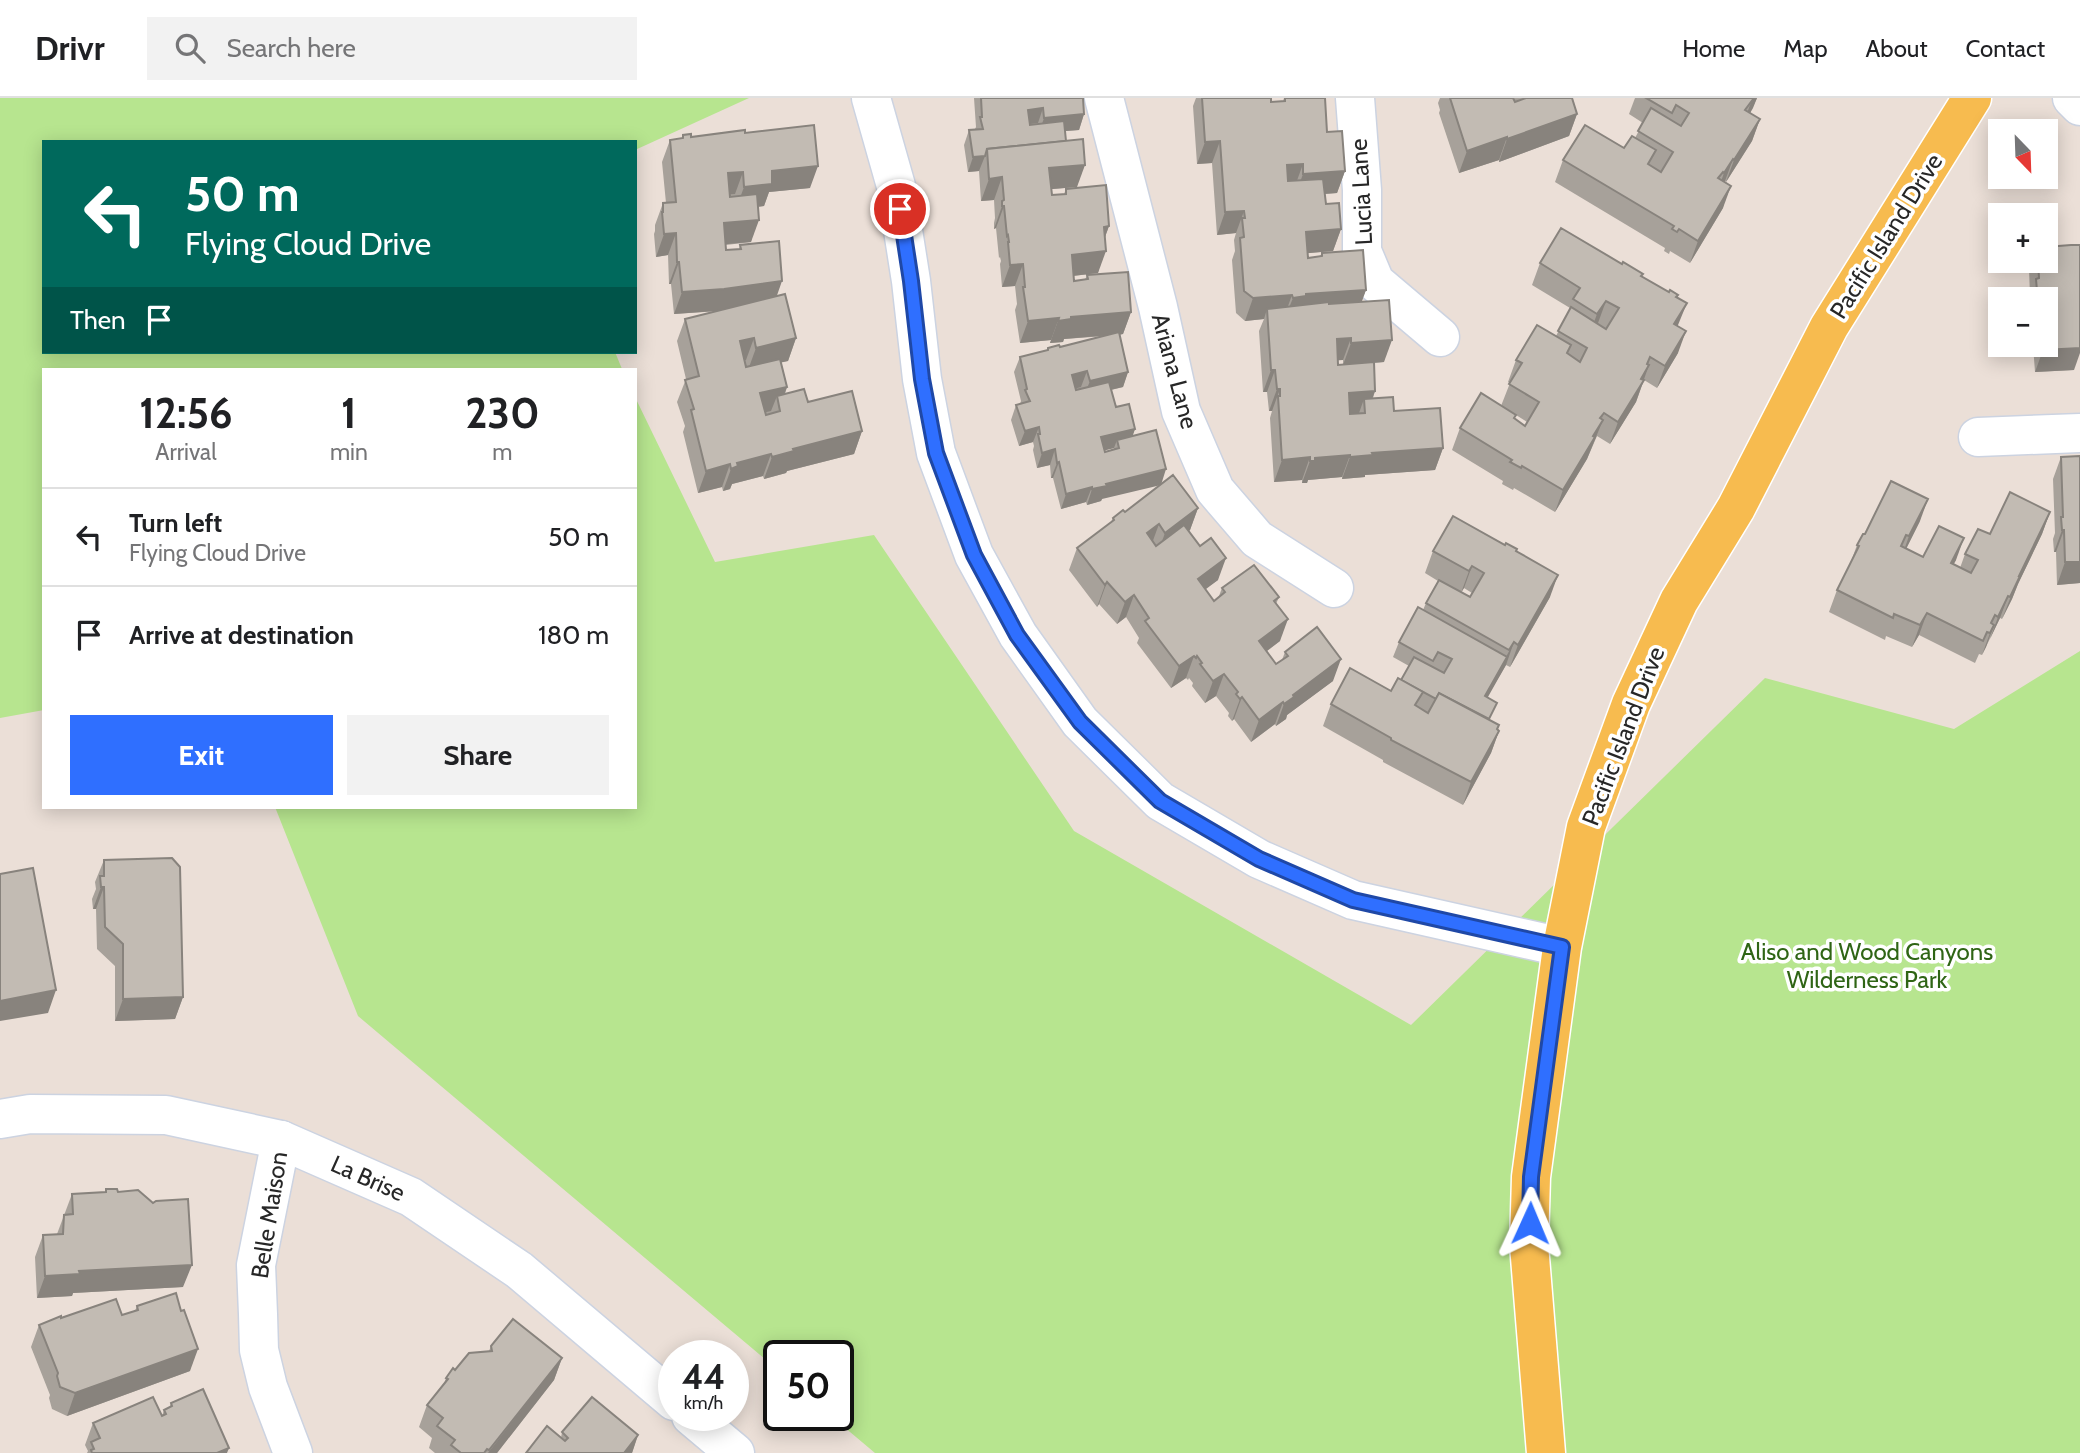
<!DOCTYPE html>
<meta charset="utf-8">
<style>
:root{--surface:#fff;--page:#f2f2f2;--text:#202124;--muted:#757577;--line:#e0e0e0;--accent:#2f6fff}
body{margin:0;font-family:Cabin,sans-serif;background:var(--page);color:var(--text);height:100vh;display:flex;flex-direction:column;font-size:26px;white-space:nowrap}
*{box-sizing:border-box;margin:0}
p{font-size:23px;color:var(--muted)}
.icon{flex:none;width:38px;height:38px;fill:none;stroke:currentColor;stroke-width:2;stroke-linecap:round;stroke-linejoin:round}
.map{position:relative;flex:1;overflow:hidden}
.sheet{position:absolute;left:42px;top:270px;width:595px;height:441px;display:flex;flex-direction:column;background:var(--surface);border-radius:0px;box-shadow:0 4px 18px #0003}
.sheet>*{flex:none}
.guide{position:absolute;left:42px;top:42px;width:595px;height:214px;border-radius:0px;box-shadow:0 4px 18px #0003;background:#00695c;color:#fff;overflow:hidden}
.needle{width:46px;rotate:157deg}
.tools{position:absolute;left:1988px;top:21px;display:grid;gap:14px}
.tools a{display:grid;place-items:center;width:70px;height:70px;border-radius:0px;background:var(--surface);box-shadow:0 4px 18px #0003;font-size:35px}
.speed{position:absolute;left:658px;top:1242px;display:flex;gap:14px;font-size:35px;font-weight:700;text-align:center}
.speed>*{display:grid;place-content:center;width:91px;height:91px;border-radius:50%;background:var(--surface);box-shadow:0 4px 18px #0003;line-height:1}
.speed small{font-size:18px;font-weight:400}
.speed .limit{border:4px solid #111;border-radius:10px;background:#fff;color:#111}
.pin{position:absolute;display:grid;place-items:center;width:60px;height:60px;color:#fff;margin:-30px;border:4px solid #fff;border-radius:50%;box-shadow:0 2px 7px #0007}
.me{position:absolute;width:77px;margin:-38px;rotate:1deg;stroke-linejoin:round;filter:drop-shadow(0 0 5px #0008)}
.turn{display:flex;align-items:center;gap:24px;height:147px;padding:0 28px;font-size:32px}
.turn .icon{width:91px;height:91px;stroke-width:2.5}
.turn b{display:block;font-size:49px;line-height:60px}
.then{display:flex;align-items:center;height:66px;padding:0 28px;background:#0003;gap:14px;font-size:26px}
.eta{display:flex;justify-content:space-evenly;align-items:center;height:119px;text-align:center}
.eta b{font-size:42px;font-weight:700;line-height:49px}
.action{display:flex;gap:14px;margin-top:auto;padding:14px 28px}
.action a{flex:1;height:80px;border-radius:0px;background:var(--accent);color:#fff;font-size:28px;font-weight:700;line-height:80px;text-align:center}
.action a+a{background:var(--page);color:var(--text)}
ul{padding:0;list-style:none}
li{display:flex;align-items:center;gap:21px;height:98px;padding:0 28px;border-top:2px solid var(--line)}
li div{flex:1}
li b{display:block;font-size:26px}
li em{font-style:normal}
header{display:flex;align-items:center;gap:42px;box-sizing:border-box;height:98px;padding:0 35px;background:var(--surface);border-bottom:2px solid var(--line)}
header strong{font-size:33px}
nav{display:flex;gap:38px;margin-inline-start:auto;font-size:24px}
.search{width:490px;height:63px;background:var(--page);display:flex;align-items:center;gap:18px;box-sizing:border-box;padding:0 24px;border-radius:0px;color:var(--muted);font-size:26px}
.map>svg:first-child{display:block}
.green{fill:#b7e58f}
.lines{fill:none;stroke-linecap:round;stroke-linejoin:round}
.minor-casing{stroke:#ccd3e1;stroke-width:41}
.major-casing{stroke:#fff;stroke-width:41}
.minor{stroke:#fff;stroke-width:38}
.major{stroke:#f7bb4f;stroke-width:38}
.wall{fill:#a7a19a;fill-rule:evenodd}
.shaded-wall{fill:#88837d}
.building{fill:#c2bbb3;stroke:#88837d;stroke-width:2}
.route-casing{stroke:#1f48a6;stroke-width:18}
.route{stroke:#2f6fff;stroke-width:12}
.labels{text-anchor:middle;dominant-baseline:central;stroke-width:7;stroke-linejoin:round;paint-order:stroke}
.street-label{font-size:24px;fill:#272727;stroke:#fff}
.park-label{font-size:24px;fill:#2f6515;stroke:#fff}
</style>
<header>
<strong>Drivr</strong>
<div class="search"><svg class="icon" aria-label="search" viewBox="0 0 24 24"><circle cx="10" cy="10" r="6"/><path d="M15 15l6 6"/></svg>Search here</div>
<nav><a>Home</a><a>Map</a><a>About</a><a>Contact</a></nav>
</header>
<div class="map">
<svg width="2080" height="1355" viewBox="0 0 2080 1355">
<rect width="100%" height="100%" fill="#ebdfd7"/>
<g class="green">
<path d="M 0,0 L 749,0 L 635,52 L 635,44 L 44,44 L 44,254 L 615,254 L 622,271 L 44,271 L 44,612 L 0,620 Z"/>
<path d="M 635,299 L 715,464 L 874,437 L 1074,733 L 1411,927 L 1765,580 L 1954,631 L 2080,553 L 2080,1355 L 875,1355 L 831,1318 L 838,1318 L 838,1258 L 779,1258 L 779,1273 L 358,918 L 275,709 L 635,709 Z"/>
</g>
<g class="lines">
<defs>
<g id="minor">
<path d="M 871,0 L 896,88 L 911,183 L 922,281 L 936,355 L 974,457 L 1018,537 L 1080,624 L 1160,703 L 1259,761 L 1353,802 L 1562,849"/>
<path d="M 1104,0 L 1158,209 L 1181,313 L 1215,392 L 1257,441 L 1334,490"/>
<path d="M 1355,0 L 1362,92 L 1362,153 L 1375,184 L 1440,239"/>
<path d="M 2072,0 L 2080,8"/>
<path d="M 1978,339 L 2080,335"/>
<path d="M 0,1021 L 30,1016 L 166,1017 L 281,1042 L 411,1099 L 519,1172 L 674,1303"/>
<path d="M 281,1042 L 256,1167 L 258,1216 L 259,1252 L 268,1289 L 293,1355"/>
<path d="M 691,1318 L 735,1355"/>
</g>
<path id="major" d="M 1546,1355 L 1529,1147 L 1531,1079 L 1562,849 L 1586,729 L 1631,606 L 1679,503 L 1736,410 L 1829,229 L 1972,0"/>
</defs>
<use href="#minor" class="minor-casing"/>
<use href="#major" class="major-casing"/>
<use href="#minor" class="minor"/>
<use href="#major" class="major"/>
</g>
<g class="wall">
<path d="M 974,0 L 1083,0 L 1084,16 L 1079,32 L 1065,33 L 1066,43 L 1077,89 L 1051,91 L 1052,97 L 1064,96 L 1066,91 L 1109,128 L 1105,139 L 1098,175 L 1073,178 L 1074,183 L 1085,182 L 1087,177 L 1131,214 L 1123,236 L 1120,237 L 1128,274 L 1123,289 L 1111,292 L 1116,309 L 1135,331 L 1101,403 L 1087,407 L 1086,404 L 1061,411 L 1053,380 L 1051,380 L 1050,367 L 1037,370 L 1033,352 L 1034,348 L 1033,344 L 1019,348 L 1011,322 L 1016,307 L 1020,306 L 1021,303 L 1014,274 L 1020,259 L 1047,252 L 1048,250 L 1060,249 L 1106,238 L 1064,241 L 1063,244 L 1050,245 L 1051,242 L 1020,245 L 1015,212 L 1017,206 L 1015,188 L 1002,189 L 1000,166 L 1001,163 L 1000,159 L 999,160 L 996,130 L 994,131 L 994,125 L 995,120 L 994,102 L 981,103 L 979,73 L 968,74 L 964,47 L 969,32 L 975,31 L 976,29 ZM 1114,350 L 1113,352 L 1105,354 L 1104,352 Z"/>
<path d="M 1196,0 L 1271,0 L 1271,4 L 1283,3 L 1284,0 L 1325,0 L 1327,34 L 1345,73 L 1337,95 L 1325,96 L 1326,106 L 1341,131 L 1333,153 L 1308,155 L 1308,160 L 1320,158 L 1322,155 L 1366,192 L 1361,204 L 1384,264 L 1374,265 L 1375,293 L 1373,300 L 1394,313 L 1443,350 L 1435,372 L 1365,377 L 1365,379 L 1342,381 L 1342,379 L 1308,382 L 1307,385 L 1302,385 L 1302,382 L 1274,384 L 1270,320 L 1272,313 L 1269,313 L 1267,294 L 1263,294 L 1259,233 L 1264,221 L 1245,223 L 1236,215 L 1232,162 L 1235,153 L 1234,142 L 1236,135 L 1217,137 L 1212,65 L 1197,66 L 1193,8 ZM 1338,262 L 1343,262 L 1343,267 L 1338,267 Z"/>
<path d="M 1440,0 L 1572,0 L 1577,16 L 1569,38 L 1499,64 L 1499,62 L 1459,75 L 1439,15 L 1440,12 L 1438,5 Z"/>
<path d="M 1635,0 L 1757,0 L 1750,15 L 1760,21 L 1752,43 L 1726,84 L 1725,83 L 1723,110 L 1690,165 L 1670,153 L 1669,156 L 1664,153 L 1665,150 L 1555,84 L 1563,62 L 1624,50 L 1635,40 L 1643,25 L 1629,16 Z"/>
<path d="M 745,35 L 810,90 L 769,94 L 764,108 L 758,109 L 751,144 L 726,147 L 726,152 L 739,151 L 740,147 L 777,198 L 796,240 L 788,263 L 781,264 L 787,289 L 785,296 L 808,304 L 862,333 L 854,356 L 787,373 L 786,375 L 764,381 L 763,378 L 732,386 L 730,391 L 723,393 L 722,389 L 698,395 L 683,334 L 685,328 L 677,304 L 686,281 L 677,243 L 685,221 L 719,213 L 674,216 L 671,186 L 669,186 L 668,157 L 656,159 L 654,136 L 655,133 L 655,127 L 663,105 L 666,105 L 662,64 L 670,42 L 682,41 L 683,37 L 691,39 Z"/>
<path d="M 2033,163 L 2046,163 L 2074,272 L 2035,274 L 2033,247 L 2046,247 L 2046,201 L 2029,201 L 2030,197 L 2029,172 Z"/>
<path d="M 1540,165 L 1642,179 L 1669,194 L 1678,197 L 1677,199 L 1678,255 L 1657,290 L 1644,282 L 1636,304 L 1610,346 L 1597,338 L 1587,361 L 1555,414 L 1514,390 L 1513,392 L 1502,386 L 1503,383 L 1452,352 L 1460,330 L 1501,308 L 1510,285 L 1508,284 L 1516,262 L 1556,238 L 1569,213 L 1570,210 L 1532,187 ZM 1516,317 L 1527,324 L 1525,328 L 1514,321 Z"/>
<path d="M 2080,358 L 2080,485 L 2057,487 L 2056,454 L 2054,454 L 2053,441 L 2055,435 L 2053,381 L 2061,359 Z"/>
<path d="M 1198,410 L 1190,432 L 1189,433 L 1218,482 L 1205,491 L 1214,503 L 1219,498 L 1222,490 L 1279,499 L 1276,506 L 1280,543 L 1267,553 L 1276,566 L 1282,562 L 1285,554 L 1333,583 L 1287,617 L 1286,621 L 1276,628 L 1275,626 L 1251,644 L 1234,621 L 1232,623 L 1228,618 L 1229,615 L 1216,598 L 1205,605 L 1192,588 L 1193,585 L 1189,580 L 1188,582 L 1186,580 L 1171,590 L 1137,545 L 1139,540 L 1126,519 L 1117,526 L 1099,506 L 1097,509 L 1069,472 L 1077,450 L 1111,424 L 1113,420 L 1125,414 Z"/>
<path d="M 2050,414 L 2042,436 L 2018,486 L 2012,501 L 2002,521 L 2000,520 L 1982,557 L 1979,556 L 1975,565 L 1919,537 L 1912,549 L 1886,538 L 1885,542 L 1829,514 L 1837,492 L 1849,469 L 1857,447 L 1920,423 L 1906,451 L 1923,459 L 1956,462 L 1953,466 L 1960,470 L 1965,456 L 1990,436 Z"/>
<path d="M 1433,453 L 1516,453 L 1550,499 L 1510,569 L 1506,567 L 1487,599 L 1490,622 L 1499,627 L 1498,631 L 1499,633 L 1491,655 L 1463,707 L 1383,664 L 1383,662 L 1323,628 L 1331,606 L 1391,593 L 1401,582 L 1409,568 L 1393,559 L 1399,544 L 1423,512 L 1426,505 L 1438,483 L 1425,475 ZM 1464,490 L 1472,495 L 1470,499 L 1461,494 Z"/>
<path d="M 104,762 L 183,899 L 175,921 L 115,923 L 115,868 L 97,851 L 96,811 L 93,811 L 92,801 L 96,791 L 95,784 Z"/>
<path d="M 106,1091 L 118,1094 L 183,1189 L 73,1195 L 72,1198 L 37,1200 L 35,1159 L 43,1137 L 57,1136 L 72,1096 L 105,1094 Z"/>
<path d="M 137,1208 L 190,1273 L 67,1318 L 52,1311 L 49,1300 L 50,1297 L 31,1249 L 39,1227 L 122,1217 L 135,1213 Z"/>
<path d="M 491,1248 L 562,1260 L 554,1282 L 497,1355 L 435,1355 L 429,1350 L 432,1340 L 419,1329 L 427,1307 L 444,1286 L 446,1280 L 455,1272 L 489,1253 Z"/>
<path d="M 171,1305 L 227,1355 L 87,1355 L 88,1353 L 85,1347 L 93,1325 L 162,1318 L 164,1312 L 170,1309 Z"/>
<path d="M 562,1334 L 638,1337 L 632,1355 L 526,1355 L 561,1340 Z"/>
</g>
<g class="shaded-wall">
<path d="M 1754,0 L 1757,0 L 1753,10 L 1742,29 L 1750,7 Z"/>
<path d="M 1043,10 L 1038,25 L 1023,27 L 1028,12 Z"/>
<path d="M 1084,16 L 1079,32 L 1039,35 L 1044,20 Z"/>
<path d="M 1577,16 L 1569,38 L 1499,64 L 1507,41 Z"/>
<path d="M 1760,21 L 1752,43 L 1726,84 L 1734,62 Z"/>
<path d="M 1507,39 L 1499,62 L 1459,75 L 1467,53 Z"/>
<path d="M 1220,43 L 1212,65 L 1197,66 L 1205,44 Z"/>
<path d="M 985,58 L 979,73 L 968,74 L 973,59 Z"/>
<path d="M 1733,61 L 1725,83 L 1716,97 L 1724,75 Z"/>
<path d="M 1303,66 L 1295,88 L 1279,89 L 1287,67 Z"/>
<path d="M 1085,67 L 1077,89 L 1041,92 L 1049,70 Z"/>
<path d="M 818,68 L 810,90 L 769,94 L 764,108 L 736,111 L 744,89 L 772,73 Z"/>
<path d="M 1345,73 L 1337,95 L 1295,98 L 1303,76 Z"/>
<path d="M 743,74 L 735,96 L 720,97 L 728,75 Z"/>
<path d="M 1002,79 L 994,102 L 981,103 L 989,81 Z"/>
<path d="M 1731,88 L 1723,110 L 1690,165 L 1698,143 Z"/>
<path d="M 1002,108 L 1004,108 L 996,130 L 994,131 Z"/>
<path d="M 1244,113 L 1236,135 L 1217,137 L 1225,114 Z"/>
<path d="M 759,122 L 751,144 L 716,147 L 724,125 Z"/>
<path d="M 1109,128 L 1101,150 L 1104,129 Z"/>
<path d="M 1341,131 L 1333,153 L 1298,156 L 1306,134 Z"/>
<path d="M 676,135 L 668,157 L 656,159 L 664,136 Z"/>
<path d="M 1106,153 L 1098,175 L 1063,179 L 1072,157 Z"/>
<path d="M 677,164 L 679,164 L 671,186 L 669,186 Z"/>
<path d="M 1023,166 L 1015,188 L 1002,189 L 1010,167 Z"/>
<path d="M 782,183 L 774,206 L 716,213 L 674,216 L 682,194 Z"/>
<path d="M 1366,192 L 1358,214 L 1284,222 L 1293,200 L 1306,196 Z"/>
<path d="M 2037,193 L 2039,193 L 2036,201 L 2034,201 Z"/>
<path d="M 1292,197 L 1284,219 L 1267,211 L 1264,221 L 1245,223 L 1253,200 Z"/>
<path d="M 1606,203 L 1598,225 L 1589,238 L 1597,216 Z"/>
<path d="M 1687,205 L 1678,227 L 1666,248 L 1674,226 Z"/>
<path d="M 1131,214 L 1123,236 L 1064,241 L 1063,244 L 1050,245 L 1058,223 L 1071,219 Z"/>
<path d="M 1059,220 L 1051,242 L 1020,245 L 1028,223 Z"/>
<path d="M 1686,233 L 1678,255 L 1657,290 L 1665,268 Z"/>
<path d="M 754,240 L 746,262 L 732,265 L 740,243 Z"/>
<path d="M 796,240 L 788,263 L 748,272 L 756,250 Z"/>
<path d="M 1351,240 L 1343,262 L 1328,263 L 1337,241 Z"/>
<path d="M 1392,242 L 1384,264 L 1343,267 L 1351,245 Z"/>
<path d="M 2080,250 L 2080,255 L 2074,272 L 2035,274 L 2043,252 Z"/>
<path d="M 1650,259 L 1645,275 L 1649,267 L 1636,304 L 1610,346 L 1618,324 Z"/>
<path d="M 1271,272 L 1275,272 L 1267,294 L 1263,294 Z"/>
<path d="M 1087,273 L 1081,289 L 1067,293 L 1072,277 Z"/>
<path d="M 1128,274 L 1123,289 L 1084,298 L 1090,283 Z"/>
<path d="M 787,289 L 779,310 L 777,298 L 771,313 L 752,317 L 760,295 Z"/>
<path d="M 1277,291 L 1280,291 L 1272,313 L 1269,313 Z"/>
<path d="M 1375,293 L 1367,315 L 1364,301 L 1359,315 L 1341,317 L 1349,295 Z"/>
<path d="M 1604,315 L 1599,327 L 1603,322 L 1587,361 L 1555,414 L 1563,392 Z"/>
<path d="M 1039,329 L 1033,344 L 1019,348 L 1025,333 Z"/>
<path d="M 1135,331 L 1130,346 L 1117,342 L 1114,350 L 1095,355 L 1101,339 Z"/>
<path d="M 862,333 L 854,356 L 787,373 L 786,375 L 764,381 L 772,359 L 793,351 Z"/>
<path d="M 1443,350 L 1435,372 L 1365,377 L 1365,379 L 1342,381 L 1350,359 L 1372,355 Z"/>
<path d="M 1055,351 L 1050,367 L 1037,370 L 1042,355 Z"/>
<path d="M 771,356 L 763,378 L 732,386 L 730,391 L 723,393 L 731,371 L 737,365 Z"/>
<path d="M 1350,357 L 1342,379 L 1308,382 L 1307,385 L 1302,385 L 1310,363 L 1315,360 Z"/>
<path d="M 1310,359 L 1302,382 L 1274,384 L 1282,362 Z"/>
<path d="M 1059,364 L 1053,380 L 1051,380 L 1057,365 Z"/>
<path d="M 730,366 L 722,389 L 698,395 L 706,373 Z"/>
<path d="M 1166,371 L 1161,387 L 1102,401 L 1101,403 L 1087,407 L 1092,391 L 1106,386 Z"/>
<path d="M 1092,389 L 1086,404 L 1061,411 L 1066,396 Z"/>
<path d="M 1928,401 L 1920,423 L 1901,461 L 1909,438 Z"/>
<path d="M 1198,410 L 1190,432 L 1157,457 L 1165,435 Z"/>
<path d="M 2050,414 L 2042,436 L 2018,486 L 2012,501 L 2002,521 L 2019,478 Z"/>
<path d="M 1159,426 L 1151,448 L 1147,435 Z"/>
<path d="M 2062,432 L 2064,432 L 2056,454 L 2054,454 Z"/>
<path d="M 1964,440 L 1956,462 L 1943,487 L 1951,465 Z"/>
<path d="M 1226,460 L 1218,482 L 1190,503 L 1198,481 Z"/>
<path d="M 2065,464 L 2080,464 L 2080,485 L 2057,487 Z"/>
<path d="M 1472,468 L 1464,490 L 1461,495 L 1469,473 Z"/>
<path d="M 1558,477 L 1550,499 L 1510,569 L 1518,547 Z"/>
<path d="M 1107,484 L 1099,506 L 1097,509 L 1105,487 Z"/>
<path d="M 1134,497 L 1126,519 L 1117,526 L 1125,504 Z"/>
<path d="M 2008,498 L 2000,520 L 1990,541 L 1998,519 Z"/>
<path d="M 1927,515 L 1919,537 L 1912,549 L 1920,527 Z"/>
<path d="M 1288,521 L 1280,543 L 1251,565 L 1259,543 Z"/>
<path d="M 1994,527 L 1986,549 L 1982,557 L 1990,535 Z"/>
<path d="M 1514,544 L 1506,567 L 1480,613 L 1485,598 Z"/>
<path d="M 1194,558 L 1186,580 L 1171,590 L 1179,568 Z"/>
<path d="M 1341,561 L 1333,583 L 1287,617 L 1286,621 L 1276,628 L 1284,606 L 1293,597 Z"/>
<path d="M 1224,576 L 1216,598 L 1205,605 L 1213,583 Z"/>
<path d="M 1242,599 L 1234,621 L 1232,623 L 1240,601 Z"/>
<path d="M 1283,604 L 1275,626 L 1251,644 L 1259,622 Z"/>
<path d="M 1499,627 L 1493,644 L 1499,633 L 1491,655 L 1463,707 L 1471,684 Z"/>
<path d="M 101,789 L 104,789 L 96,811 L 93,811 Z"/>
<path d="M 56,892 L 48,915 L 0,923 L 0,903 Z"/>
<path d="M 183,899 L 175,921 L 115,923 L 123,901 Z"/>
<path d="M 192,1167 L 183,1189 L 73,1195 L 72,1198 L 37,1200 L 45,1178 L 79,1173 Z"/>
<path d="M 198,1251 L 190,1273 L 67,1318 L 75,1295 Z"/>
<path d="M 562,1260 L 554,1282 L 497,1355 L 488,1355 Z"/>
<path d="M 638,1337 L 632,1355 L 624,1355 Z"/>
<path d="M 229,1350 L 227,1355 L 217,1355 Z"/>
</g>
<g class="building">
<path d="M 981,0 L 1083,0 L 1084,16 L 1044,20 L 1043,10 L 1028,12 L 1030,27 L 1064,23 L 1066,43 L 987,51 L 985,58 L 973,59 L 969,32 L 983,31 L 980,19 L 982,19 Z"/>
<path d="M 1202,0 L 1271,0 L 1271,4 L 1285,3 L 1285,0 L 1325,0 L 1327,34 L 1342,33 L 1345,73 L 1303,76 L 1303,66 L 1287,67 L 1288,83 L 1323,81 L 1326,106 L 1339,105 L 1341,131 L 1306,134 L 1308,160 L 1322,158 L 1322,155 L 1363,152 L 1366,192 L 1306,196 L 1306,198 L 1293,200 L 1292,197 L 1253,200 L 1244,193 L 1240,140 L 1244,139 L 1242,120 L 1245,120 L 1244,113 L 1225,114 L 1220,43 L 1205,44 Z"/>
<path d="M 1450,0 L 1513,0 L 1515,4 L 1526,0 L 1572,0 L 1577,16 L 1507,41 L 1507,39 L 1467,53 Z"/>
<path d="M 1646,0 L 1754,0 L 1745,12 L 1760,21 L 1734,62 L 1733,61 L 1724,75 L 1723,74 L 1718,80 L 1731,88 L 1698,143 L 1679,131 L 1677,134 L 1672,131 L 1674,128 L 1563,62 L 1585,27 L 1624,50 L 1632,38 L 1656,52 L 1648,66 L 1661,74 L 1673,54 L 1638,33 L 1651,10 L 1681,28 L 1689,15 L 1676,7 L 1672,15 Z"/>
<path d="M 814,27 L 818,68 L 772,73 L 772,86 L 744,89 L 743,74 L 728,75 L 730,99 L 757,96 L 759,122 L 724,125 L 726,152 L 741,151 L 740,147 L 779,143 L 782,183 L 724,191 L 682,194 L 679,164 L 677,164 L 676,135 L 664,136 L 662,114 L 663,114 L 663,105 L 676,104 L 670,42 L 683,40 L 683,37 L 691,36 L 691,39 L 745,32 L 745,35 Z"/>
<path d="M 1083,41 L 1085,67 L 1049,70 L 1052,97 L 1066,96 L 1066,91 L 1106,87 L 1109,128 L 1104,129 L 1106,153 L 1072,157 L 1074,183 L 1088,181 L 1087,177 L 1128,174 L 1131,214 L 1071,219 L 1071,221 L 1058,223 L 1059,220 L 1028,223 L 1023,189 L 1025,189 L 1023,166 L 1010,167 L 1008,144 L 1009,144 L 1008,137 L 1007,138 L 1004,108 L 1002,108 L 1002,103 L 1004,102 L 1002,79 L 989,81 L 987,51 Z"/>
<path d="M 1561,130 L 1622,166 L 1623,164 L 1643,176 L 1641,178 L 1669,194 L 1670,192 L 1678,197 L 1676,199 L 1687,205 L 1674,226 L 1686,233 L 1665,268 L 1650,259 L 1647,266 L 1649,267 L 1641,281 L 1644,282 L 1618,324 L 1604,315 L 1600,320 L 1603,322 L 1593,338 L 1595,339 L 1563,392 L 1522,368 L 1521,370 L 1510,364 L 1512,362 L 1460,330 L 1481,295 L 1516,317 L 1514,320 L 1525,328 L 1539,304 L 1509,286 L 1522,265 L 1516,262 L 1537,227 L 1571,247 L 1567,255 L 1580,264 L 1587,250 L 1558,233 L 1571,209 L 1606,231 L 1619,210 L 1606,203 L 1597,216 L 1573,201 L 1580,190 L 1540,165 Z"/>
<path d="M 2071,147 L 2080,147 L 2080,250 L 2043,252 L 2042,247 L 2046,247 L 2046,201 L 2040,201 L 2039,193 L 2037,193 L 2036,181 L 2039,180 L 2038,163 L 2046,163 L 2046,149 Z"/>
<path d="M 785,196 L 796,240 L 756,250 L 754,240 L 740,243 L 746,269 L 780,261 L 787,289 L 760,295 L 766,317 L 780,313 L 777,298 L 804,291 L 808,304 L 852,293 L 862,333 L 793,351 L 794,353 L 772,359 L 771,356 L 737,365 L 738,368 L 731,371 L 730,366 L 706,373 L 691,312 L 694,311 L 685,282 L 699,278 L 685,221 Z"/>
<path d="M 1389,202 L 1392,242 L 1351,245 L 1351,240 L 1337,241 L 1338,267 L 1374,264 L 1375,293 L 1349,295 L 1350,316 L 1365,315 L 1364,301 L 1393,299 L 1394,313 L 1440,310 L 1443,350 L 1372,355 L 1373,357 L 1350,359 L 1350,357 L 1315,360 L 1315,363 L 1310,363 L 1310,359 L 1282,362 L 1278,298 L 1280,298 L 1280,291 L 1277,291 L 1275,272 L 1271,272 L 1267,211 L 1329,204 L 1329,206 Z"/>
<path d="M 1119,234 L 1128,274 L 1090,283 L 1087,273 L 1072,277 L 1076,292 L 1109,284 L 1116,309 L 1129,306 L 1135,331 L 1101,339 L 1105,354 L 1119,350 L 1117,342 L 1156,332 L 1166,371 L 1106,386 L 1107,388 L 1092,391 L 1092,389 L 1066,396 L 1059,364 L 1057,365 L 1055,351 L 1042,355 L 1038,336 L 1040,336 L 1039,329 L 1025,333 L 1016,307 L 1030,303 L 1025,292 L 1027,291 L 1020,259 L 1048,252 L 1048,250 L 1059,247 L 1060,249 Z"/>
<path d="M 2080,358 L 2080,464 L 2065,464 L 2064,432 L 2062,432 L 2061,419 L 2063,419 L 2061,359 Z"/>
<path d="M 1173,377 L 1198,410 L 1165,435 L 1159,426 L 1147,435 L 1156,448 L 1184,427 L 1200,448 L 1211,440 L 1226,460 L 1198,481 L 1214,503 L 1225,494 L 1222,490 L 1254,467 L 1279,499 L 1274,503 L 1288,521 L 1259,543 L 1276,566 L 1288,558 L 1285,554 L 1317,529 L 1341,561 L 1293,597 L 1294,599 L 1284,606 L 1283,604 L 1259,622 L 1242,599 L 1240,601 L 1236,596 L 1238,594 L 1224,576 L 1213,583 L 1200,566 L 1202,565 L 1197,558 L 1196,560 L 1194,558 L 1179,568 L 1145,523 L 1149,520 L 1134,497 L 1125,504 L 1107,484 L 1105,487 L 1077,450 L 1114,422 L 1113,420 L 1123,412 L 1125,414 Z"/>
<path d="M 1891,383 L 1928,401 L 1909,438 L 1906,437 L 1901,448 L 1923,459 L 1939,428 L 1964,440 L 1951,465 L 1971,475 L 1978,462 L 1965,456 L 1978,431 L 1990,436 L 2010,394 L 2050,414 L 2019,478 L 2020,478 L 2010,499 L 2008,498 L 1998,519 L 1995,517 L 1991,525 L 1994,527 L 1990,535 L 1987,534 L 1983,543 L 1927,515 L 1920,527 L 1894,516 L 1893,520 L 1837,492 L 1859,448 L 1857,447 L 1863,436 L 1865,436 Z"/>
<path d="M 1453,418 L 1505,447 L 1506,445 L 1517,451 L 1516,453 L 1558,477 L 1518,547 L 1514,544 L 1509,552 L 1426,505 L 1439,482 L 1470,499 L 1484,475 L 1472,468 L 1469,473 L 1433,453 Z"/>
<path d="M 1418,509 L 1507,559 L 1485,598 L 1497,605 L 1489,621 L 1439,595 L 1436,601 L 1401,582 L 1414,559 L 1444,575 L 1452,561 L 1438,554 L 1433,563 L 1399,544 Z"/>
<path d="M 1350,570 L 1391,593 L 1398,580 L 1423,594 L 1415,607 L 1428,615 L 1439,595 L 1499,627 L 1497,631 L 1499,633 L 1471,684 L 1391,642 L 1391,640 L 1331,606 Z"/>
<path d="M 172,760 L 180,769 L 183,899 L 123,901 L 123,846 L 105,829 L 104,789 L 101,789 L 100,778 L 104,778 L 104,762 Z"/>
<path d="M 33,770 L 56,892 L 0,903 L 0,776 Z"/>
<path d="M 106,1091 L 117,1091 L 118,1094 L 138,1092 L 153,1105 L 156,1103 L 188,1101 L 192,1167 L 79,1173 L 80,1176 L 45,1178 L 43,1137 L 63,1136 L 64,1117 L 73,1116 L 72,1096 L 106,1094 Z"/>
<path d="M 176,1195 L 181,1213 L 184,1212 L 198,1251 L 75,1295 L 60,1289 L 57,1278 L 58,1275 L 39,1227 L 61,1218 L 61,1220 L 116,1201 L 122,1217 L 138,1212 L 137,1208 Z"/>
<path d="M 513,1221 L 562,1260 L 489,1352 L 487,1351 L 484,1355 L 461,1355 L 451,1347 L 455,1342 L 437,1328 L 443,1320 L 427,1307 L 448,1281 L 446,1280 L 453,1270 L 455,1272 L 469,1255 L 492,1253 L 491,1248 Z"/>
<path d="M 203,1291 L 229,1350 L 217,1355 L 92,1355 L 91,1352 L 94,1351 L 91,1344 L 100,1340 L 93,1325 L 153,1299 L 162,1318 L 166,1316 L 164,1312 L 172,1308 L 171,1305 Z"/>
<path d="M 592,1299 L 638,1337 L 624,1355 L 526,1355 L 547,1328 L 565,1343 L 568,1340 L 562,1334 Z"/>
</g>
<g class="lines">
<defs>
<path id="route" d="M 900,111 L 911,183 L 922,281 L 936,355 L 974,457 L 1017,537 L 1080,624 L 1160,703 L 1259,761 L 1353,802 L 1562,849 L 1531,1079 L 1530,1125"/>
</defs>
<use href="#route" class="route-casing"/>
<use href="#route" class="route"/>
</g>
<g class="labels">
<g class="street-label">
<text transform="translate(1361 94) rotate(-93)">Lucia Lane</text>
<text transform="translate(1886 138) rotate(-58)">Pacific Island Drive</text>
<text transform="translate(1175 273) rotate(75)">Ariana Lane</text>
<text transform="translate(1623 638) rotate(-69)">Pacific Island Drive</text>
<text transform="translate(368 1080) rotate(24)">La Brise</text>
<text transform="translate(269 1117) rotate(-81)">Belle Maison</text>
</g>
<g class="park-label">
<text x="1867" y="853">Aliso and Wood Canyons<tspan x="1867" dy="28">Wilderness Park</tspan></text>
</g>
</g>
</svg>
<div class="tools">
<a><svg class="needle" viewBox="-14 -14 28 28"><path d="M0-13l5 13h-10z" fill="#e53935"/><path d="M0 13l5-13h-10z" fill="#757577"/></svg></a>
<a>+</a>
<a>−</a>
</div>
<div class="speed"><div>44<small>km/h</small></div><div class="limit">50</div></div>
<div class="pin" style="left:900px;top:111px;background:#d93025"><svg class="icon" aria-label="arrive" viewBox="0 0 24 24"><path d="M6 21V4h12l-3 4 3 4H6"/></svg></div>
<svg class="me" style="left:1530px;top:1125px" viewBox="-20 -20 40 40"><path d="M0-17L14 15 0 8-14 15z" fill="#2f6fff" stroke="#fff" stroke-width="4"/></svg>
<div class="guide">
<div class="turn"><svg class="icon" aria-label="left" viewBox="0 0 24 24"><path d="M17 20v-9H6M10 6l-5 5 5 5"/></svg><div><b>50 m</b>Flying Cloud Drive</div></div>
<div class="then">Then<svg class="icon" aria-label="arrive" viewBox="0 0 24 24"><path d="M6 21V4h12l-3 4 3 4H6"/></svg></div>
</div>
<section class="sheet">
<div class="eta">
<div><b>12:56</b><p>Arrival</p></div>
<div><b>1</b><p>min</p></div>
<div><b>230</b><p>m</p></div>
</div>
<ul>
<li><svg class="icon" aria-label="left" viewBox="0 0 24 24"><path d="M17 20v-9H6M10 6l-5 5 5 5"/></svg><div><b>Turn left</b><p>Flying Cloud Drive</p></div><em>50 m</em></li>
<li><svg class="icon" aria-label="arrive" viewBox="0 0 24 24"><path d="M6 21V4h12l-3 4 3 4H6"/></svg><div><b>Arrive at destination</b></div><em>180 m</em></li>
</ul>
<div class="action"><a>Exit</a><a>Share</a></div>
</section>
</div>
